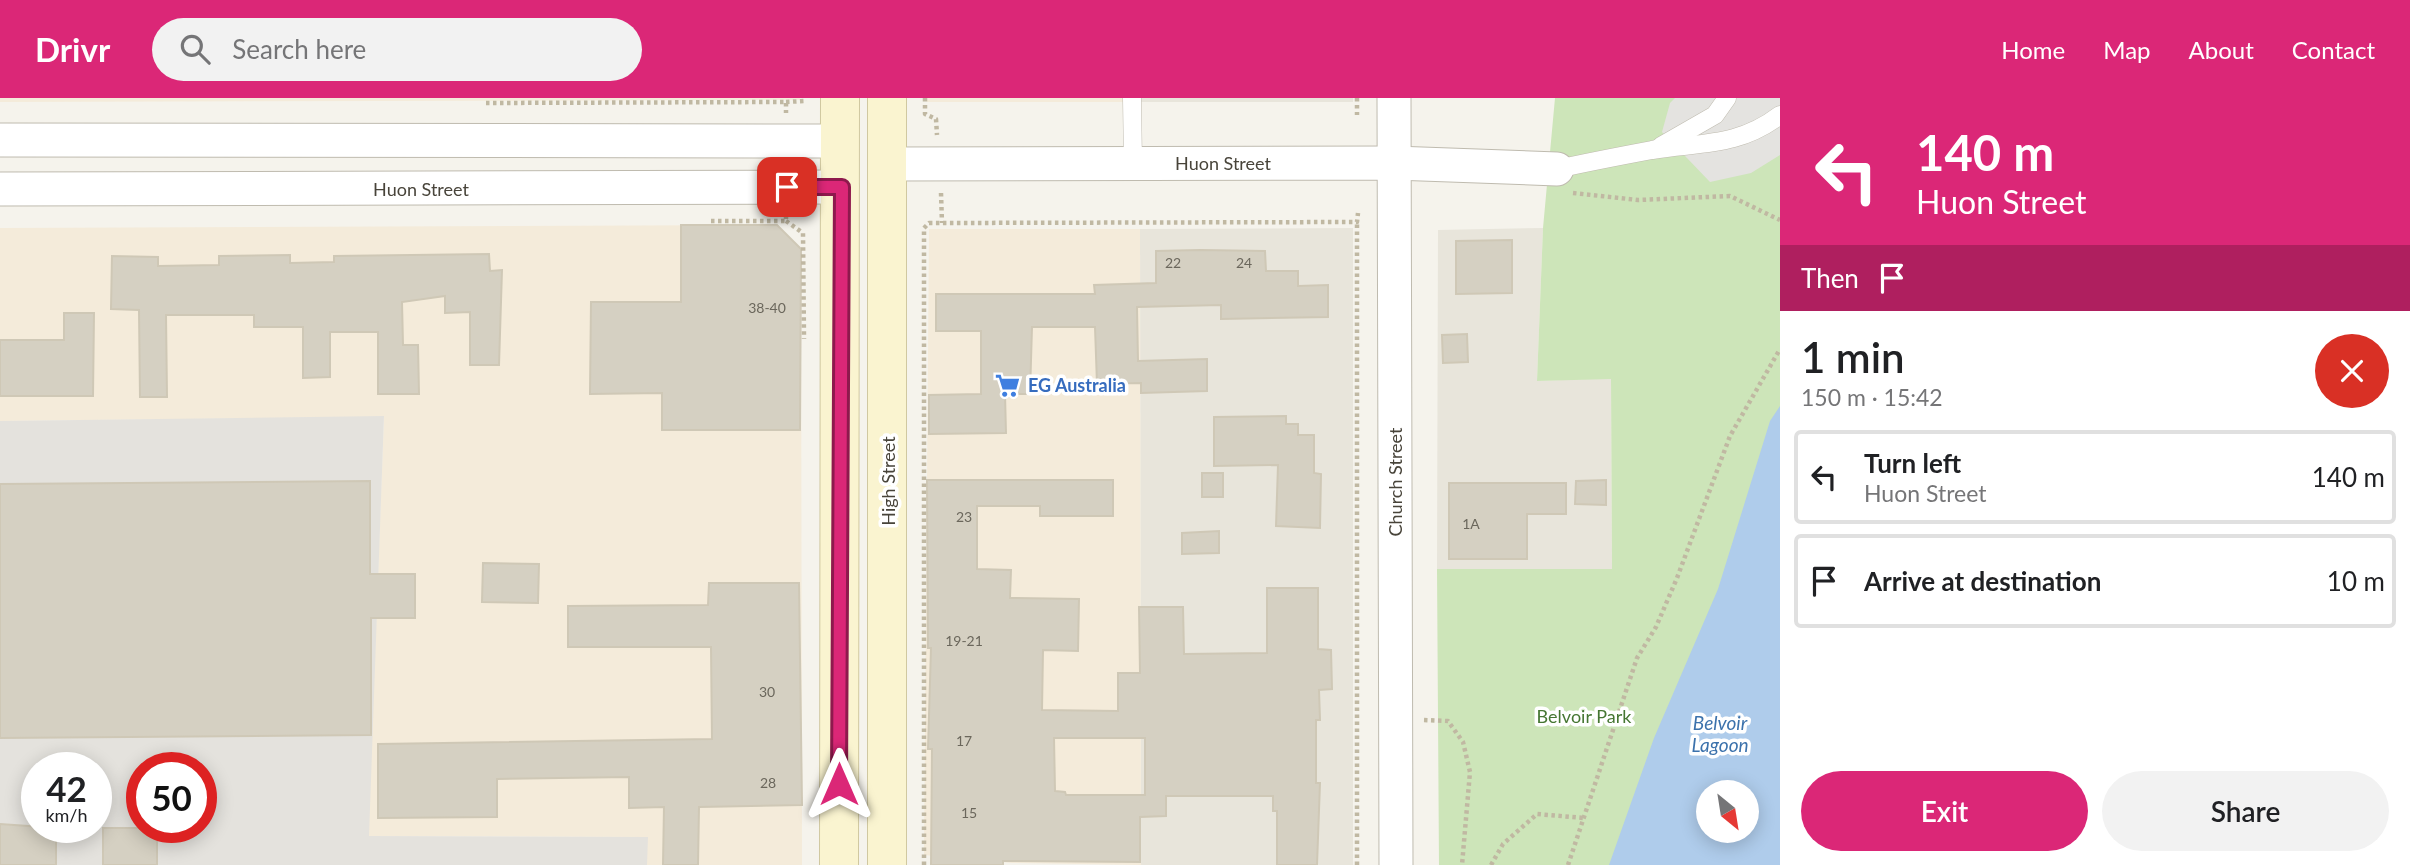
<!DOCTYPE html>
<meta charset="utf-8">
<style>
:root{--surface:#fff;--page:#f2f2f2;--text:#202124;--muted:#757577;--line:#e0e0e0;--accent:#db2777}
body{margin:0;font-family:Lato,sans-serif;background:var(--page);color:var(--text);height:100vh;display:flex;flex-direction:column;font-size:26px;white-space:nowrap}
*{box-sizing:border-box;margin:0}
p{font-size:23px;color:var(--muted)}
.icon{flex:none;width:38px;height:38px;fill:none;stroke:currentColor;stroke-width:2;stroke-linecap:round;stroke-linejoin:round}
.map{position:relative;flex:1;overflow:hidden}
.details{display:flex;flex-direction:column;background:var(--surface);width:630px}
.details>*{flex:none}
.hud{background:#db2777;color:#fff;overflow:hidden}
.needle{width:46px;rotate:150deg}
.fabs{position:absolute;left:1696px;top:682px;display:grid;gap:14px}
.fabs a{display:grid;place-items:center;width:63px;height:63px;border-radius:50%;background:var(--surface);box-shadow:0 4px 18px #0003;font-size:35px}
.speed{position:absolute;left:21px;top:654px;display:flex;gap:14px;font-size:35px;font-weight:700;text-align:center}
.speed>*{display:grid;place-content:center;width:91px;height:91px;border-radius:50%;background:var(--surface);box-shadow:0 4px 18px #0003;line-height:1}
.speed small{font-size:18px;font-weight:400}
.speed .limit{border:10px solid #d22;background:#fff;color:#111}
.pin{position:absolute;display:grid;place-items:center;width:60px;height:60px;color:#fff;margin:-30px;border-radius:14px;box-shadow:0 4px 10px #0006}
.me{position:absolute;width:77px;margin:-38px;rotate:0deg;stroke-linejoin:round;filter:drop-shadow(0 0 5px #0008)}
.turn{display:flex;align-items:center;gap:24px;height:147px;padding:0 21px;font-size:32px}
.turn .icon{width:91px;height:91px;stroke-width:2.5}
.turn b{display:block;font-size:49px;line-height:60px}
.then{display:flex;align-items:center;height:66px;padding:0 21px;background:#0003;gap:14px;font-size:26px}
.round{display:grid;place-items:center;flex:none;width:74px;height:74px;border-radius:37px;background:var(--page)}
.headline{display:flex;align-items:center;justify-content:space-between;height:119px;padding:0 21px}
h1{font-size:42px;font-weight:600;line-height:52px}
.primary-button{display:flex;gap:14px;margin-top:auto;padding:14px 21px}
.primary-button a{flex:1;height:80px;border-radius:42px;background:var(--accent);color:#fff;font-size:28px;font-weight:600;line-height:80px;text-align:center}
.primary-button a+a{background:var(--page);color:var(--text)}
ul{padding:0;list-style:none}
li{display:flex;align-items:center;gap:21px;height:94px;margin:0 14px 10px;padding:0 7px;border:4px solid var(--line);border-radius:7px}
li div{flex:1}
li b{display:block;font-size:26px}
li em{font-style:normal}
header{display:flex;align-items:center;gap:42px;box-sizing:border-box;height:98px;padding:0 35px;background:var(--accent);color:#fff}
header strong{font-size:33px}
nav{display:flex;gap:38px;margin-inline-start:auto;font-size:24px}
.search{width:490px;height:63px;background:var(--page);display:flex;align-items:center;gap:18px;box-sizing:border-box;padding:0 24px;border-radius:38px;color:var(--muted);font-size:26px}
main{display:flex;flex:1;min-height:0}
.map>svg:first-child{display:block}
.residential{fill:#e8e5db}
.commercial{fill:#f4ebda}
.industrial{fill:#e4e2dd;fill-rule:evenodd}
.green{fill:#cde5b9;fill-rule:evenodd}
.parking{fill:#e4e3e0}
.water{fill:#afcceb;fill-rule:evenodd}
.building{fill:#d5d0c2;stroke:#cfc8b6;stroke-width:2;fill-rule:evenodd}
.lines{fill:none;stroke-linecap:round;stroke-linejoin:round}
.lane-casing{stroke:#bfbbaf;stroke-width:19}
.street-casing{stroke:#bfbbaf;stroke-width:35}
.secondary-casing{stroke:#d0c8a0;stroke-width:40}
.path{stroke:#c0b8a2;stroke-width:4.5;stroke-dasharray:3.5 3.5;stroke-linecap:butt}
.lane{stroke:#fff;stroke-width:18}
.street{stroke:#fff;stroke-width:33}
.secondary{stroke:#faf4d0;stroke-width:38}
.route-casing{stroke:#8e194d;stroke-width:18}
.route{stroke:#db2777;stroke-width:12}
.labels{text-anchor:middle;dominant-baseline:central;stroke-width:7;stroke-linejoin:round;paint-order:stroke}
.number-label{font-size:14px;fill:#6b675c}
.street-label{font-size:18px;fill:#48443a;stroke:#fff}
.shop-label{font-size:18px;font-weight:bold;fill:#366cbe;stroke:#fff;text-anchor:start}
.park-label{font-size:18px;fill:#457632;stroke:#fff}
.water-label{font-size:19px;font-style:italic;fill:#3c72ac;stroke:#fff}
</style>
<header>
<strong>Drivr</strong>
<div class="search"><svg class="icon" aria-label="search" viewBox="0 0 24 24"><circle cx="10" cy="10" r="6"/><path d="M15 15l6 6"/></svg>Search here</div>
<nav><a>Home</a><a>Map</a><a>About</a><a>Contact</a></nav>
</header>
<main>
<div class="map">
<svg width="1780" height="767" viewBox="0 0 1780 767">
<rect width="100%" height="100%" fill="#f5f3ec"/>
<g class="residential">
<rect x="1139" y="0" width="214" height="4"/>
<path d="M 1353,130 L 1353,767 L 1141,767 L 1140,131 Z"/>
<path d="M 1543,130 L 1537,283 L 1611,280 L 1612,471 L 1437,471 L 1438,132 Z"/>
</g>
<g class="commercial">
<path d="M 0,0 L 800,0 L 800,2 L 0,4 Z"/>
<rect x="927" y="0" width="212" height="4"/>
<path d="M 777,127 L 801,151 L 802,767 L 647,767 L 647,739 L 368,738 L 384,319 L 0,323 L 0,130 Z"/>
<path d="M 929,131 L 1140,131 L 1141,767 L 1012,765 L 924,757 Z"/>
</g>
<path class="industrial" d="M 384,318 L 369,738 L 648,739 L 647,767 L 0,767 L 0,323 ZM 37,670 L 96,670 L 96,730 L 37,730 ZM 142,670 L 201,670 L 201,730 L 142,730 Z"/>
<path class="green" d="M 1555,0 L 1780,0 L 1780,767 L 1439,767 L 1437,471 L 1612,471 L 1611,281 L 1537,283 L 1543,130 ZM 1708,695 L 1746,695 L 1746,733 L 1708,733 Z"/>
<path class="parking" d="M 1675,0 L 1780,0 L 1780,57 L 1751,75 L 1710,84 L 1662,34 L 1670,5 Z"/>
<path class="water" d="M 1780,308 L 1780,767 L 1609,767 L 1654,640 L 1718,491 L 1770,323 ZM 1708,695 L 1746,695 L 1746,733 L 1708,733 Z"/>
<g class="building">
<path d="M 681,127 L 777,127 L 801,151 L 800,332 L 662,332 L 662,295 L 590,296 L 591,204 L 681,204 Z"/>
<path d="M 1512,142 L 1512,195 L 1456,196 L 1456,143 Z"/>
<path d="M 1200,152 L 1265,153 L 1266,173 L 1298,173 L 1298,188 L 1328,187 L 1328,219 L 1221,221 L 1221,207 L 1137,209 L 1138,263 L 1207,261 L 1207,293 L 1141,295 L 1141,285 L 1097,286 L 1095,229 L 1032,229 L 1030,296 L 1005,296 L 1006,335 L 929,336 L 929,297 L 981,296 L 981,233 L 936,233 L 936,196 L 1095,196 L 1094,187 L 1156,185 L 1156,153 Z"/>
<path d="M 489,156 L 490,173 L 502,172 L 499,267 L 470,267 L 470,214 L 445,215 L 445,198 L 402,204 L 403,247 L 418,247 L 419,296 L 378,296 L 378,234 L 330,234 L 330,279 L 303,280 L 303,229 L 254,229 L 254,217 L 166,217 L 167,299 L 140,299 L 139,212 L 111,211 L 112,158 L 158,159 L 158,168 L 219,167 L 219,158 L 290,157 L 290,165 L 334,164 L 334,158 Z"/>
<path d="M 64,215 L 94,215 L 93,298 L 0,298 L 0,242 L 64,242 Z"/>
<path d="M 1467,236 L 1468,264 L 1443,265 L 1442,237 Z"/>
<path d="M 1286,318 L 1286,326 L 1298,326 L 1298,337 L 1314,337 L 1314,375 L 1321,376 L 1320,430 L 1276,428 L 1278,367 L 1214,368 L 1214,319 Z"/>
<rect x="1202" y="375" width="21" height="24"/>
<path d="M 927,382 L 1113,382 L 1113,418 L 1040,418 L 1040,408 L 977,408 L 977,471 L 1011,472 L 1010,500 L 1079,501 L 1078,553 L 1043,552 L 1042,612 L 1118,613 L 1118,575 L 1140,575 L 1139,509 L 1183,509 L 1184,556 L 1267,555 L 1267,490 L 1318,490 L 1318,551 L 1331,552 L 1332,591 L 1319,592 L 1320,622 L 1316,622 L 1316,685 L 1320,685 L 1317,767 L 1277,767 L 1277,713 L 1273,713 L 1273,698 L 1166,698 L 1166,718 L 1140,719 L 1140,764 L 1003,763 L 1003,767 L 931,767 L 932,651 L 928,651 L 931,550 L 928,550 ZM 1054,640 L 1145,640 L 1145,697 L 1066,697 L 1065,694 L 1055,693 Z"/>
<path d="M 1606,382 L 1606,407 L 1575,406 L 1576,383 Z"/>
<path d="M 370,383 L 370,476 L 415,476 L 415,520 L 371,520 L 371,637 L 0,640 L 0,386 Z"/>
<path d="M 1449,385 L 1566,385 L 1566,416 L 1527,416 L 1527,461 L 1449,461 Z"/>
<path d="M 1219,433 L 1219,455 L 1182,456 L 1182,435 Z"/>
<path d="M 483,465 L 539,466 L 538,505 L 482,504 Z"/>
<path d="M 709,485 L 799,485 L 802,707 L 699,709 L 698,767 L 663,767 L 664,709 L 629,710 L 629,679 L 497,681 L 497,719 L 378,720 L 378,646 L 712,641 L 711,549 L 568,549 L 568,508 L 708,507 Z"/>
<path d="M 0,726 L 56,730 L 56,767 L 0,767 Z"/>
<rect x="103" y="730" width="54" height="37"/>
</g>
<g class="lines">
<defs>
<g id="lane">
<path d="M 1132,0 L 1133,65"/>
<path d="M 1661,48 L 1715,17 L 1727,0"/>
<path d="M 1557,71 C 1589,64 1620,58 1652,52 C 1701,44 1738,49 1780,17"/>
</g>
<g id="street">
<path d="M 1394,0 L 1396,767"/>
<path d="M 0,42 L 840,43"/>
<path d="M 889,66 L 1394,65 L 1557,71"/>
<path d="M 0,91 L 842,89"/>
</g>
<g id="secondary">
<path d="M 839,767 L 840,0"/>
<path d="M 887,767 L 887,0"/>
</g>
</defs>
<use href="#lane" class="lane-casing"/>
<use href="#street" class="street-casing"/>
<use href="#secondary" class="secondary-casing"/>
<g class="path">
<path d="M 925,0 L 925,16 L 936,21 L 937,37"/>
<path d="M 1357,0 L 1357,17"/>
<path d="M 786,4 L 804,3 L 804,0"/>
<path d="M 486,5 L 786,4 L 786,15"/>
<path d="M 941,95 L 942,125"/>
<path d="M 1573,95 L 1638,102 L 1730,98 L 1780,122"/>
<path d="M 711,123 L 786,123 L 786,118"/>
<path d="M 786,123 L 803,135 L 804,241"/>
<path d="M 1424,622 L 1448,623 L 1463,644 L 1470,674 L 1462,767"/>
<path d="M 924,767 L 924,130 L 929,125 L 942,125 L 1357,124 L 1358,115"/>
<path d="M 1357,767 L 1357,124"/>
<path d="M 1491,767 L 1503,746 L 1537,716 L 1584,720"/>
<path d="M 1568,767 L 1637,560 L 1656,529 L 1677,480 L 1730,338 L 1780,251"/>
</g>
<use href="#lane" class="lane"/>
<use href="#street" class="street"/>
<use href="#secondary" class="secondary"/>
</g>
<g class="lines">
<defs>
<path id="route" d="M 787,89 L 842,89 L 839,686"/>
</defs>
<use href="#route" class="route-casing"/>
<use href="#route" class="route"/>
</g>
<defs>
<symbol id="supermarket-bare" viewBox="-9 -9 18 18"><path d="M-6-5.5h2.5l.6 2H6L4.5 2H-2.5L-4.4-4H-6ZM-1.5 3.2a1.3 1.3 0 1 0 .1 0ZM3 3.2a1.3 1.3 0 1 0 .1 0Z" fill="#3f7fe0" stroke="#fff" stroke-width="2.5" paint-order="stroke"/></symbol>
</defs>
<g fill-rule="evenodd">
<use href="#supermarket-bare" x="990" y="270" width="35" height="35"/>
</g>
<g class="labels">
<g class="number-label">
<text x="1173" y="164">22</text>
<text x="1244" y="164">24</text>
<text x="767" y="209">38-40</text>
<text x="964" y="418">23</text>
<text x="1471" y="425">1A</text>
<text x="964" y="542">19-21</text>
<text x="767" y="593">30</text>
<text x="964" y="642">17</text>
<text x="768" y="684">28</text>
<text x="969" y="714">15</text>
</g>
<g class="street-label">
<text x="1223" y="65">Huon Street</text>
<text x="421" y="91">Huon Street</text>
<text transform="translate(888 383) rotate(-90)">High Street</text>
<text transform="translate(1395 384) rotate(-90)">Church Street</text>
</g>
<g class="shop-label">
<text x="1028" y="287">EG Australia</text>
</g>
<g class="park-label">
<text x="1584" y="618">Belvoir Park</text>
</g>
<g class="water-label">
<text x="1720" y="624">Belvoir<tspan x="1720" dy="22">Lagoon</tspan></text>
</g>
</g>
</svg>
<div class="fabs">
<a><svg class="needle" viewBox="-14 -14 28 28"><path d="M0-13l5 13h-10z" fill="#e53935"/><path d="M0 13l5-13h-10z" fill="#757577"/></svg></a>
</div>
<div class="speed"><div>42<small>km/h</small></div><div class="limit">50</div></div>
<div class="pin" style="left:787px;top:89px;background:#d93025"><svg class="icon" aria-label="arrive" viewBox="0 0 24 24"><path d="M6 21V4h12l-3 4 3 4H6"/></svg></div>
<svg class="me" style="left:839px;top:686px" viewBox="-20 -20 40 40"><path d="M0-17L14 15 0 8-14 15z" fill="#db2777" stroke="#fff" stroke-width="4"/></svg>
</div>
<section class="details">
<div class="hud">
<div class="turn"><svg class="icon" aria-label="left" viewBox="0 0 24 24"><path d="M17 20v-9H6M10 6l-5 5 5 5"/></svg><div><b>140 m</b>Huon Street</div></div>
<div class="then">Then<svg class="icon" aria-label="arrive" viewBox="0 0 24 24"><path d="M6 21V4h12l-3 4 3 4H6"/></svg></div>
</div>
<div class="headline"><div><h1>1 min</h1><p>150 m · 15:42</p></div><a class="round" style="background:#d93025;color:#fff"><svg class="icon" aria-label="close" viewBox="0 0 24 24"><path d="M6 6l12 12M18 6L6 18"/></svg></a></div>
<ul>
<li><svg class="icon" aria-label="left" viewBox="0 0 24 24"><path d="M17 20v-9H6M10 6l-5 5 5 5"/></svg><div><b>Turn left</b><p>Huon Street</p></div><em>140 m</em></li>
<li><svg class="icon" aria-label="arrive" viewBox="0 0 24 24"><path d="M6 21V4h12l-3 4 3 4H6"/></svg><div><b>Arrive at destination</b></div><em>10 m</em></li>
</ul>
<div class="primary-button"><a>Exit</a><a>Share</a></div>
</section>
</main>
